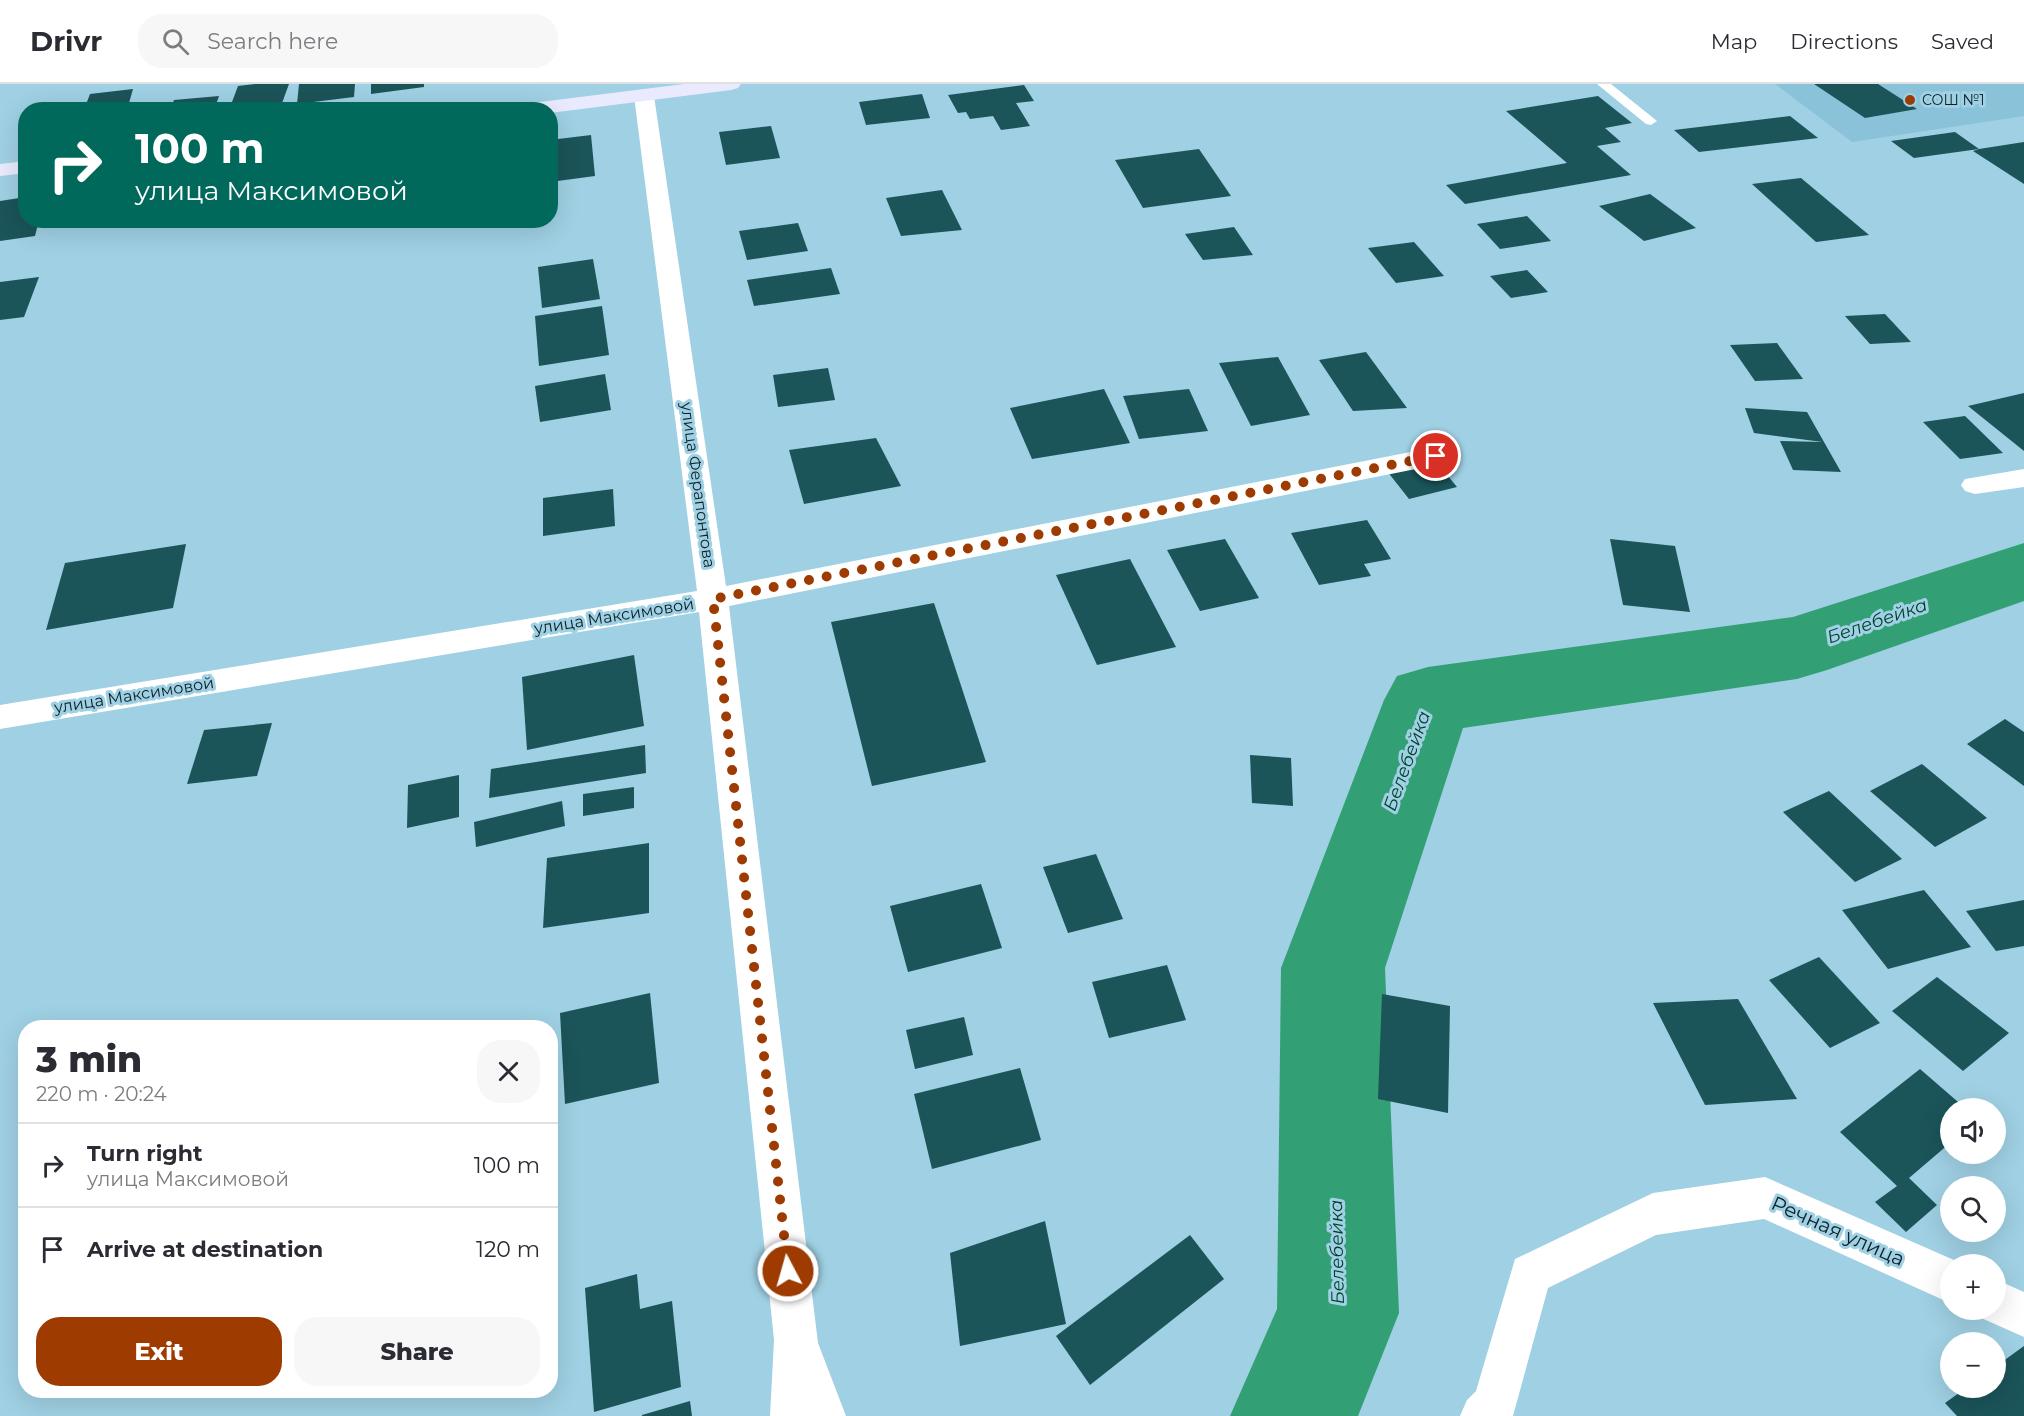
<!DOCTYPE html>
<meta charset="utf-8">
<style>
:root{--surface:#fff;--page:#f7f7f7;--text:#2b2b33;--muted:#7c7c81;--line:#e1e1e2;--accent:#9d3b00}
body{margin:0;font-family:Montserrat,sans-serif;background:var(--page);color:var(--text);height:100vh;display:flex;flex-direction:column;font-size:22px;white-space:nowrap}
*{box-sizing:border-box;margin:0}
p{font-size:20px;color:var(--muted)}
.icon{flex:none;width:33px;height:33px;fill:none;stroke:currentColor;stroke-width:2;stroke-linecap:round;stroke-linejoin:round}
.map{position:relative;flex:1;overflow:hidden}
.sheet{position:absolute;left:18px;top:936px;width:540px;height:378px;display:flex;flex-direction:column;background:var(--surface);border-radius:24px;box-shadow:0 6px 24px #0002}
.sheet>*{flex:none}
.banner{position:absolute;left:18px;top:18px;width:540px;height:126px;border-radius:24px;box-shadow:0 6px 24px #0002;background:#00695c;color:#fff;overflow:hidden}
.buttons{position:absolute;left:1940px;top:1014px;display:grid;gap:12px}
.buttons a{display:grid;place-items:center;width:66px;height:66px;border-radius:50%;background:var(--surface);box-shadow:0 6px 24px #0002;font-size:30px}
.pin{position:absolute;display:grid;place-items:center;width:51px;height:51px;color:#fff;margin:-26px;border:3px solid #fff;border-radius:50%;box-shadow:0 2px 6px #0007}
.me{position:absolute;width:66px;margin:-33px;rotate:354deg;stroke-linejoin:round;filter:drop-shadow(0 0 4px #0008)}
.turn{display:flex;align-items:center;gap:21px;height:126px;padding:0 18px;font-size:27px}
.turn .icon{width:78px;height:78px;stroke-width:2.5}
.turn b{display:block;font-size:42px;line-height:51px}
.round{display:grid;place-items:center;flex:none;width:63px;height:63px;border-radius:24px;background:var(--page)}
.headline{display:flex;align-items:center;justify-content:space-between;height:102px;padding:0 18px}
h1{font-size:36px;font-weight:800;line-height:45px}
.cta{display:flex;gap:12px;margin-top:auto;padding:12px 18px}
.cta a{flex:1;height:69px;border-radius:24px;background:var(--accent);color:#fff;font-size:24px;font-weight:800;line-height:69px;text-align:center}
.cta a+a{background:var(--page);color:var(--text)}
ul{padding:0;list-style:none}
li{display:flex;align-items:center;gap:18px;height:84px;padding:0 18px;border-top:2px solid var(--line)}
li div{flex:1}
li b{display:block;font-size:22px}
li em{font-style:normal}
header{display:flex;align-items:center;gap:36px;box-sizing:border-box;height:84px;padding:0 30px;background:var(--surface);border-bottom:2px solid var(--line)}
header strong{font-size:28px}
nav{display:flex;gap:33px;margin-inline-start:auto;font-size:21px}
.search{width:420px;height:54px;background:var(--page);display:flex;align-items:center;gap:15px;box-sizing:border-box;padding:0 21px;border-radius:24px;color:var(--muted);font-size:22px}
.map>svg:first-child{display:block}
.built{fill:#8ac3d9}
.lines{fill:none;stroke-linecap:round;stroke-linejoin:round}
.river{fill:#339f75;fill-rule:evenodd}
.building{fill:#1b5459}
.lane{fill:#fff;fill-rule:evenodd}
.street{fill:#fff;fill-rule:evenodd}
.secondary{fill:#eaeafe;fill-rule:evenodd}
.route{stroke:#9d3b00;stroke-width:10;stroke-dasharray:0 18}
.poi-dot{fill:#9d3b00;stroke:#9fd0e3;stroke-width:2}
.labels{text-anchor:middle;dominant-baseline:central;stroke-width:6;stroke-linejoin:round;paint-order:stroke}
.far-poi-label{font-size:14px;fill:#0c2027;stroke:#9fd0e3;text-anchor:start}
.street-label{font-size:16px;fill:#0c2027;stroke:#9fd0e3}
.water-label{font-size:18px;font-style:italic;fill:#003e29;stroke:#9fd0e3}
.near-street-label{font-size:20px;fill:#0c2027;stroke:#9fd0e3}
</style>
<header>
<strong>Drivr</strong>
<div class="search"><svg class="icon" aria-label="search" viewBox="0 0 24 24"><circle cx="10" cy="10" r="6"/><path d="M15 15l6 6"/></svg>Search here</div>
<nav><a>Map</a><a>Directions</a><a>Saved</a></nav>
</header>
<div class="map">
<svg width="2024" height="1332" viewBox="0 0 2024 1332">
<rect width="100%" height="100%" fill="#9fd0e3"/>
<path class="built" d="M 1775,0 L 2024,0 L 2024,32 L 1852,58 Z"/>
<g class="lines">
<path class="river" d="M 2024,459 L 2024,517 L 1827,586 L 1797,595 L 1463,644 L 1385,884 L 1399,1229 L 1358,1332 L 1230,1332 L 1277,1225 L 1281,884 L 1384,616 L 1397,592 L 1428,583 L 1793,533 Z"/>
</g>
<g class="building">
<path d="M 255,0 L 289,0 L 281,22 L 229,26 L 238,2 Z"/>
<path d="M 299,0 L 355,0 L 354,13 L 297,20 Z"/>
<path d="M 371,0 L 424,0 L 424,3 L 371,10 Z"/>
<path d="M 1814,0 L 1878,0 L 1917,25 L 1865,34 Z"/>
<path d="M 1024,1 L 1034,17 L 1016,19 L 1030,42 L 1001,46 L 993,32 L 970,35 L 966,28 L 958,29 L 948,11 Z"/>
<path d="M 133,5 L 127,26 L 93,26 L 94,22 L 85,23 L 90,10 Z"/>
<path d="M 922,10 L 930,34 L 866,41 L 859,18 Z"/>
<path d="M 219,12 L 214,26 L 170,26 L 174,16 Z"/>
<path d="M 1598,12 L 1632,39 L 1605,44 L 1621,58 L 1597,62 L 1631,91 L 1465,120 L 1446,101 L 1567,79 L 1506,27 Z"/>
<path d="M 1790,32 L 1818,54 L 1699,68 L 1674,46 Z"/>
<path d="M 771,42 L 780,74 L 726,81 L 719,48 Z"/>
<path d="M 1955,48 L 1979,65 L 2024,58 L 2024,100 L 1973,67 L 1979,65 L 1914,74 L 1891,57 Z"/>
<path d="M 591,51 L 595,92 L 550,98 L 550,56 Z"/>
<path d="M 1199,65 L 1231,112 L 1143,124 L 1115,76 Z"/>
<path d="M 1801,94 L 1869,151 L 1816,158 L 1752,100 Z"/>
<path d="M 942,106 L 962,146 L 901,152 L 886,114 Z"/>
<path d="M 1650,110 L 1696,144 L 1644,157 L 1599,122 Z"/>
<path d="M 26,113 L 26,136 L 39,136 L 35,152 L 0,157 L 0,117 Z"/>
<path d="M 1527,132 L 1551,157 L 1500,165 L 1477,140 Z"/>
<path d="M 798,139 L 808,167 L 747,176 L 739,147 Z"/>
<path d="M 1234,143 L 1253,171 L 1203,176 L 1185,150 Z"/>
<path d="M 1414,158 L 1444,192 L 1396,199 L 1368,164 Z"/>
<path d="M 593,175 L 600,215 L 542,224 L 538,183 Z"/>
<path d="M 831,184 L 840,210 L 754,222 L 747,196 Z"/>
<path d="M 1527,186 L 1548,208 L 1511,214 L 1490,192 Z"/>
<path d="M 39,193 L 24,233 L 0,236 L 0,198 Z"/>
<path d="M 602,222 L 609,271 L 539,282 L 535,232 Z"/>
<path d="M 1885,230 L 1911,258 L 1870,260 L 1845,232 Z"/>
<path d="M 1777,259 L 1803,295 L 1755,297 L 1730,261 Z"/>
<path d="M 1366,268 L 1407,324 L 1353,327 L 1319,276 Z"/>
<path d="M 1278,273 L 1310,331 L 1251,342 L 1219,279 Z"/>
<path d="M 828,284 L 835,316 L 778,323 L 773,291 Z"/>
<path d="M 605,290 L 611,326 L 540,338 L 535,302 Z"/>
<path d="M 1104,305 L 1130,359 L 1032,375 L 1010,324 Z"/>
<path d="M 1189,305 L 1208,347 L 1139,355 L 1123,312 Z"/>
<path d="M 2024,309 L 2024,367 L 1968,322 Z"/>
<path d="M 1745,324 L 1807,328 L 1841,388 L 1793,386 L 1780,357 L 1823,358 L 1754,349 Z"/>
<path d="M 1965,332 L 2003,369 L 1960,375 L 1923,338 Z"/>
<path d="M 876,354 L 901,402 L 804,420 L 789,366 Z"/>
<path d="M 1434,375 L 1457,403 L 1409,415 L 1387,387 Z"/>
<path d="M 613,405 L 615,442 L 543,452 L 543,414 Z"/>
<path d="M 1367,436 L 1391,475 L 1364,480 L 1371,492 L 1319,501 L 1291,449 Z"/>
<path d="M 1225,455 L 1259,514 L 1200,527 L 1167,466 Z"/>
<path d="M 1610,455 L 1675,462 L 1690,528 L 1623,521 Z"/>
<path d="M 186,460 L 173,524 L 46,546 L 65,479 Z"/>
<path d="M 1130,475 L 1176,563 L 1097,581 L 1056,491 Z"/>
<path d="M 934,519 L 986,678 L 872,702 L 831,538 Z"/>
<path d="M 634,571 L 644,642 L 527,666 L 522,593 Z"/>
<path d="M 2005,635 L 2024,648 L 2024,702 L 1967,660 Z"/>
<path d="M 272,639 L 257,692 L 187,700 L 204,646 Z"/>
<path d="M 645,661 L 646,689 L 489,714 L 491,685 Z"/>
<path d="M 1250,671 L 1291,674 L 1293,722 L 1252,719 Z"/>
<path d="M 1922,680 L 1987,734 L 1935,763 L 1870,707 Z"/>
<path d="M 459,691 L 459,733 L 407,744 L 408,701 Z"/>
<path d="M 634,703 L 634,724 L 583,732 L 583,710 Z"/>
<path d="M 1829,707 L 1902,775 L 1855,798 L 1783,728 Z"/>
<path d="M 562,717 L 565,742 L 476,763 L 474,738 Z"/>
<path d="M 649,759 L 649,829 L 543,844 L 547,774 Z"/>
<path d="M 1096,770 L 1123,835 L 1068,849 L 1043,783 Z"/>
<path d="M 981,800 L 1002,864 L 908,888 L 890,822 Z"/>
<path d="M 1924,806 L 1971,863 L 1888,885 L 1842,826 Z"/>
<path d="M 2024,816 L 2024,862 L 1996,867 L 1966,827 Z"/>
<path d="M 1819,873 L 1880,939 L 1830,964 L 1769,896 Z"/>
<path d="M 1167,881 L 1186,936 L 1109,954 L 1092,898 Z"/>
<path d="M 1937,893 L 2009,949 L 1963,987 L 1892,927 Z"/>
<path d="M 650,909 L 659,999 L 565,1020 L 560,929 Z"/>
<path d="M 1382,910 L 1450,922 L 1448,1029 L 1378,1015 Z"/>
<path d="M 1738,915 L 1797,1015 L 1705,1021 L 1653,919 Z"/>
<path d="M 964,933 L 973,971 L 915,985 L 906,946 Z"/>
<path d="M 1020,984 L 1041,1056 L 932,1085 L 914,1010 Z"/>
<path d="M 1920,985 L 1965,1024 L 1950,1024 L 1950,1059 L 1909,1094 L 1937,1121 L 1906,1148 L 1875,1118 L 1897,1102 L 1840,1048 Z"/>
<path d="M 1045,1137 L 1066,1240 L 960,1262 L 950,1169 Z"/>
<path d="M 1190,1151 L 1224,1195 L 1090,1301 L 1056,1252 Z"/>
<path d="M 637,1190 L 640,1225 L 672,1217 L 681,1303 L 594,1328 L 585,1204 Z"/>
<path d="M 2024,1262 L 2024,1332 L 1957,1332 L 1945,1319 L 1966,1304 L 1995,1304 L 1995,1283 Z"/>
<path d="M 690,1317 L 692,1332 L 642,1332 L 642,1331 Z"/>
</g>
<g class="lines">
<path class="lane" d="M 1597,0 L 1611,0 L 1657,37 L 1651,41 L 1646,40 Z"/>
<g class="street">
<path d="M 644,6 L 651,8 L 654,12 L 726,502 L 1436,363 L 1446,366 L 1450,372 L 1446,378 L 1436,381 L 729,522 L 818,1259 L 846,1332 L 770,1332 L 774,1256 L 699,528 L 0,645 L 0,621 L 697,507 L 634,12 L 637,8 Z"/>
<path d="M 2024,385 L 2024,403 L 1975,410 L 1965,407 L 1961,401 L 1965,395 Z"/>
<path d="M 1765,1093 L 1963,1180 L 1950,1180 L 1950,1219 L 1764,1135 L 1656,1151 L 1548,1204 L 1513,1332 L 1460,1332 L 1467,1316 L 1476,1307 L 1515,1175 L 1653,1109 Z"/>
<path d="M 1995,1195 L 2024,1208 L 2024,1253 L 1979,1233 L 1977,1226 L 1995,1226 Z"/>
</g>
<g class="secondary">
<path d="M 684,0 L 741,0 L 738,4 L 731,6 L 550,29 L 550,26 L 514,26 L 517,22 L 524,20 Z"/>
<path d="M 26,77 L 26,89 L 0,92 L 0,80 Z"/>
</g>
</g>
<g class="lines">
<path class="route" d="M 788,1187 L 713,515 L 1436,372"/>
</g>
<circle class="poi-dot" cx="1910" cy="16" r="6"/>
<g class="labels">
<g class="far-poi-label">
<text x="1922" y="16">СОШ №1</text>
</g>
<g class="street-label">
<text transform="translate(698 401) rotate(82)">улица Ферапонтова</text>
<text transform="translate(614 532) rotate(-9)">улица Максимовой</text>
<text transform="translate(134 611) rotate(-9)">улица Максимовой</text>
</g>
<g class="water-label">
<text transform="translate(1877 537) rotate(-19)">Белебейка</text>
<text transform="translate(1407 677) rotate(-70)">Белебейка</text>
<text transform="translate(1337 1168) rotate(-91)">Белебейка</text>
</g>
<g class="near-street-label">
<text transform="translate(1838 1147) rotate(24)">Речная улица</text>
</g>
</g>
</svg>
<div class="buttons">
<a><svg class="icon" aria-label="sound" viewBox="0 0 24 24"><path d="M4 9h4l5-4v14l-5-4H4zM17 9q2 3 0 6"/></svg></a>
<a><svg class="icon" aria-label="search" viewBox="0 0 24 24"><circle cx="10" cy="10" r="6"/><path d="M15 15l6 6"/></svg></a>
<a>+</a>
<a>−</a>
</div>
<div class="pin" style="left:1436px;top:372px;background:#d93025"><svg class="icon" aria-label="arrive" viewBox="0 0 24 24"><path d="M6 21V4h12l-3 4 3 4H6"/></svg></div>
<svg class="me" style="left:788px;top:1187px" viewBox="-20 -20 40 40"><circle r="17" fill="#9d3b00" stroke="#fff" stroke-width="3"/><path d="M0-11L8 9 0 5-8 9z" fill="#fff"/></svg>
<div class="banner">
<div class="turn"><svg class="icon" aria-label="right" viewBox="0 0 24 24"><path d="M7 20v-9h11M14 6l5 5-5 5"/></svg><div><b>100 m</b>улица Максимовой</div></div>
</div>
<section class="sheet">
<div class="headline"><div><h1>3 min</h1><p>220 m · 20:24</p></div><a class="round"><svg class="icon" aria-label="close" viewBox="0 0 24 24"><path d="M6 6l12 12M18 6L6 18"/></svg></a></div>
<ul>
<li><svg class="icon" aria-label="right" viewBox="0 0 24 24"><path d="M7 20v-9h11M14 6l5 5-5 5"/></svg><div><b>Turn right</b><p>улица Максимовой</p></div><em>100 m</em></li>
<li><svg class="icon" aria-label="arrive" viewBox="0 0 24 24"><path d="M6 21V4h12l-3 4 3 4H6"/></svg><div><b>Arrive at destination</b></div><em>120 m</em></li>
</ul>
<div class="cta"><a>Exit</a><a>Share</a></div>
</section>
</div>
